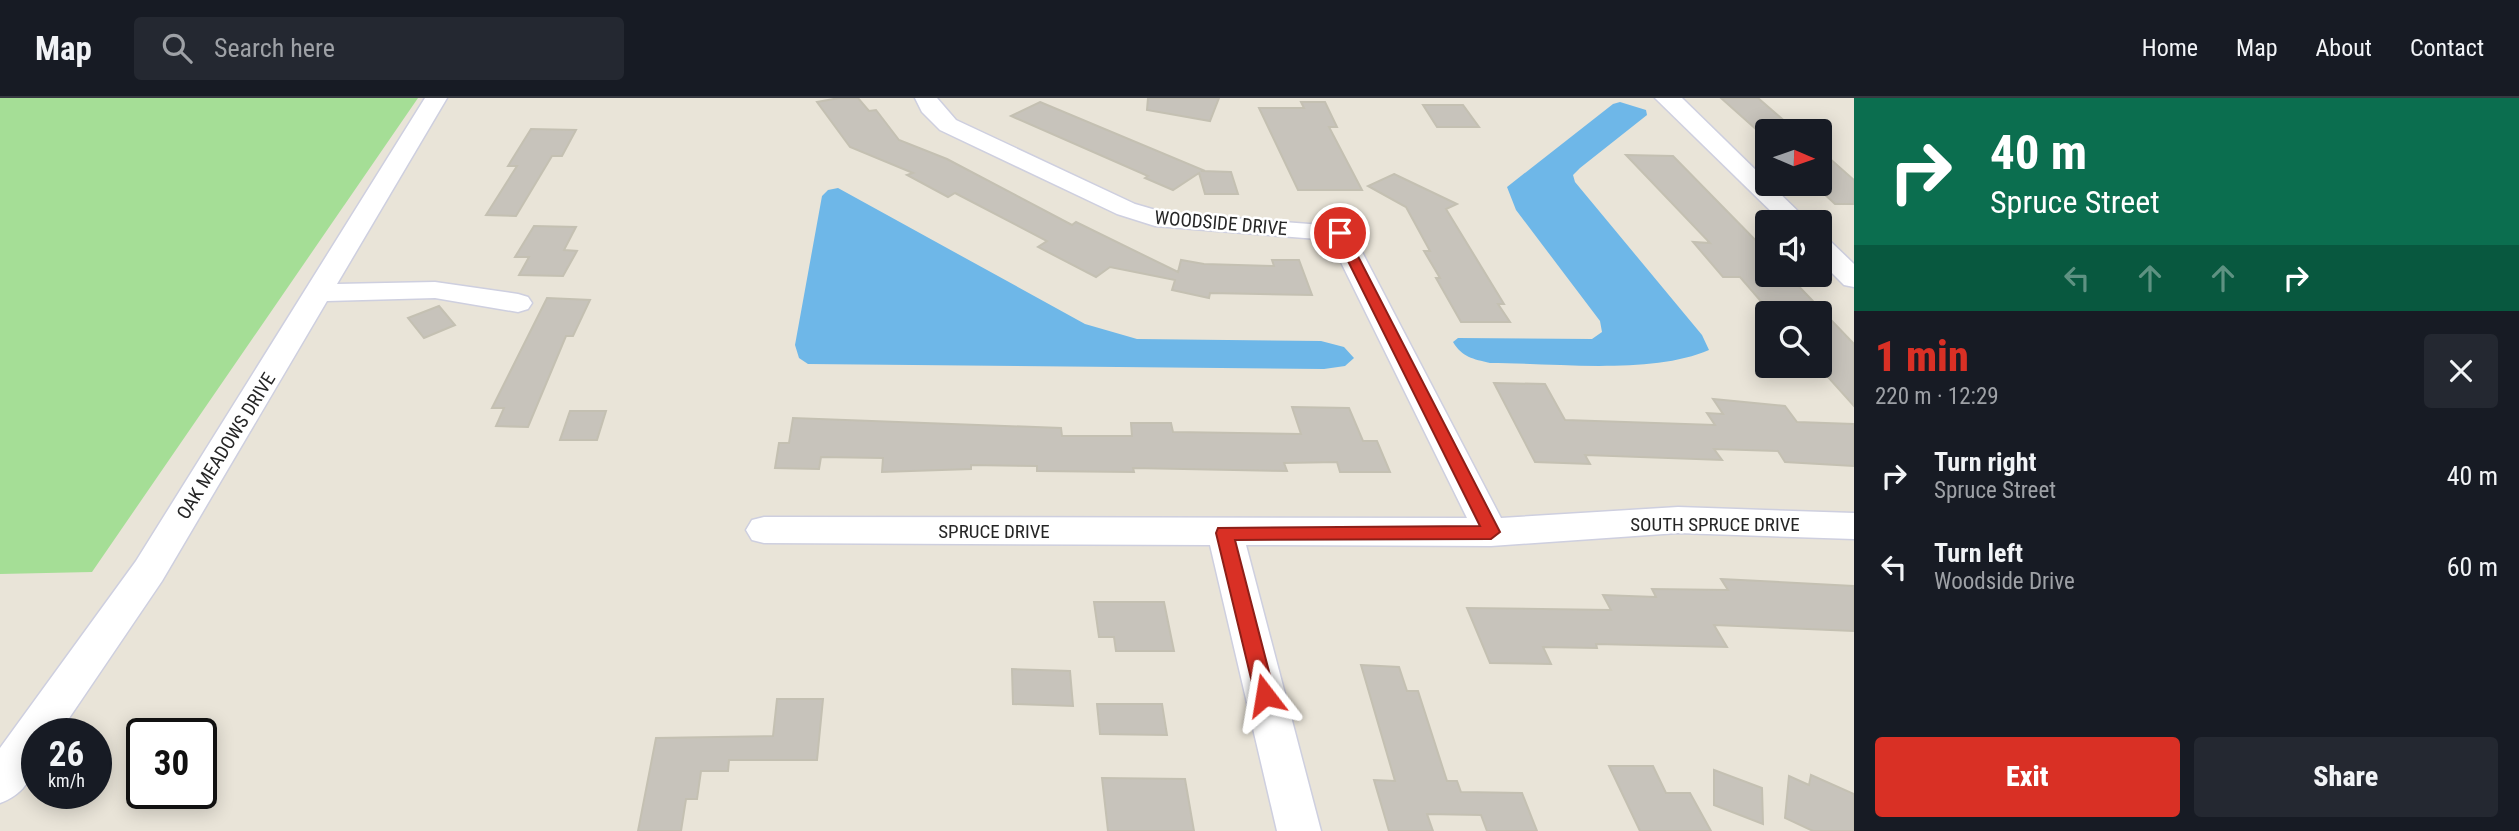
<!DOCTYPE html>
<meta charset="utf-8">
<style>
:root{--surface:#171b24;--page:#242831;--text:#f1f3f6;--muted:#9ea1a6;--line:#363941;--accent:#d93025}
body{margin:0;font-family:"Roboto Condensed",sans-serif;background:var(--page);color:var(--text);height:100vh;display:flex;flex-direction:column;font-size:26px;white-space:nowrap}
*{box-sizing:border-box;margin:0}
p{font-size:23px;color:var(--muted)}
.icon{flex:none;width:38px;height:38px;fill:none;stroke:currentColor;stroke-width:2;stroke-linecap:round;stroke-linejoin:round}
.map{position:relative;flex:1;overflow:hidden}
.details{display:flex;flex-direction:column;background:var(--surface);width:665px}
.details>*{flex:none}
.banner{background:#0b6e4f;color:#fff;overflow:hidden}
.needle{width:46px;rotate:92deg}
.tools{position:absolute;left:1755px;top:21px;display:grid;gap:14px}
.tools a{display:grid;place-items:center;width:77px;height:77px;border-radius:7px;background:var(--surface);box-shadow:0 4px 18px #0003;font-size:35px}
.speed{position:absolute;left:21px;top:620px;display:flex;gap:14px;font-size:35px;font-weight:700;text-align:center}
.speed>*{display:grid;place-content:center;width:91px;height:91px;border-radius:50%;background:var(--surface);box-shadow:0 4px 18px #0003;line-height:1}
.speed small{font-size:18px;font-weight:400}
.speed .limit{border:4px solid #111;border-radius:10px;background:#fff;color:#111}
.pin{position:absolute;display:grid;place-items:center;width:60px;height:60px;color:#fff;margin:-30px;border:4px solid #fff;border-radius:50%;box-shadow:0 2px 7px #0007}
.me{position:absolute;width:77px;margin:-38px;rotate:346deg;stroke-linejoin:round;filter:drop-shadow(0 0 5px #0008)}
.turn{display:flex;align-items:center;gap:24px;height:147px;padding:0 21px;font-size:32px}
.turn .icon{width:91px;height:91px;stroke-width:2.5}
.turn b{display:block;font-size:49px;line-height:60px}
.lanes{display:flex;align-items:center;height:66px;padding:0 21px;background:#0003;justify-content:center;gap:35px;direction:ltr}
.lanes .off{opacity:.35}
.round{display:grid;place-items:center;flex:none;width:74px;height:74px;border-radius:7px;background:var(--page)}
.summary{display:flex;align-items:center;justify-content:space-between;height:119px;padding:0 21px}
h1{font-size:42px;font-weight:800;line-height:52px;color:var(--accent)}
.action{display:flex;gap:14px;margin-top:auto;padding:14px 21px}
.action a{flex:1;height:80px;border-radius:7px;background:var(--accent);color:#fff;font-size:28px;font-weight:800;line-height:80px;text-align:center}
.action a+a{background:var(--page);color:var(--text)}
ul{padding:0;list-style:none}
li{display:flex;align-items:center;gap:21px;height:91px;padding:0 21px}
li div{flex:1}
li b{display:block;font-size:26px}
li em{font-style:normal}
header{display:flex;align-items:center;gap:42px;box-sizing:border-box;height:98px;padding:0 35px;background:var(--surface);border-bottom:2px solid var(--line)}
header strong{font-size:33px}
nav{display:flex;gap:38px;margin-inline-start:auto;font-size:24px}
.search{width:490px;height:63px;background:var(--page);display:flex;align-items:center;gap:18px;box-sizing:border-box;padding:0 24px;border-radius:7px;color:var(--muted);font-size:26px}
main{display:flex;flex:1;min-height:0}
.map>svg:first-child{display:block}
.green{fill:#a5de96}
.water{fill:#6eb7e8}
.building{fill:#c7c3bb;stroke:#c4c0b2;stroke-width:2}
.lines{fill:none;stroke-linecap:round;stroke-linejoin:round}
.minor-casing{stroke:#cecfdf;stroke-width:3}
.minor{fill:#fff;fill-rule:evenodd}
.route{fill:#d93025;stroke:#8d1f18;stroke-width:2}
.labels{text-anchor:middle;dominant-baseline:central;stroke-width:5;stroke-linejoin:round;paint-order:stroke}
.street-label{font-size:19px;fill:#262626;stroke:#fff}
</style>
<header>
<strong>Map</strong>
<div class="search"><svg class="icon" aria-label="search" viewBox="0 0 24 24"><circle cx="10" cy="10" r="6"/><path d="M15 15l6 6"/></svg>Search here</div>
<nav><a>Home</a><a>Map</a><a>About</a><a>Contact</a></nav>
</header>
<main>
<div class="map">
<svg width="1854" height="733" viewBox="0 0 1854 733">
<rect width="100%" height="100%" fill="#e9e4d8"/>
<path class="green" d="M 0,0 L 418,0 L 92,474 L 0,476 Z"/>
<g class="water">
<path d="M 1620,4 L 1646,12 L 1647,17 L 1580,70 L 1573,77 L 1575,84 L 1702,237 L 1709,252 C 1652,277 1553,265 1490,265 C 1473,261 1462,259 1453,244 L 1458,240 L 1592,241 L 1602,234 L 1600,223 L 1516,112 L 1507,89 L 1613,6 Z"/>
<path d="M 838,90 L 1085,226 L 1137,241 L 1321,243 L 1344,249 L 1354,260 L 1345,268 L 1324,271 L 808,266 L 799,260 L 795,247 L 822,98 L 828,92 Z"/>
</g>
<g class="building">
<path d="M 839,0 L 858,0 L 869,13 L 876,12 L 899,42 L 947,61 L 1072,127 L 1076,124 L 1178,174 L 1181,162 L 1204,166 L 1274,168 L 1272,162 L 1299,162 L 1312,197 L 1210,195 L 1209,200 L 1172,192 L 1175,182 L 1110,169 L 1096,179 L 1038,149 L 1047,143 L 955,95 L 948,99 L 907,77 L 913,75 L 850,49 L 817,4 Z"/>
<path d="M 1148,0 L 1219,0 L 1210,23 L 1147,12 Z"/>
<path d="M 1721,0 L 1758,0 L 1796,33 L 1758,33 Z"/>
<path d="M 1040,4 L 1203,72 L 1201,73 L 1231,74 L 1238,96 L 1205,96 L 1199,75 L 1173,92 L 1145,80 L 1148,78 L 1011,18 Z"/>
<path d="M 1301,4 L 1325,4 L 1337,29 L 1329,29 L 1362,92 L 1298,92 L 1259,10 L 1304,10 Z"/>
<path d="M 1423,7 L 1463,7 L 1479,29 L 1437,29 Z"/>
<path d="M 531,31 L 576,32 L 562,58 L 552,58 L 516,118 L 486,117 L 517,68 L 508,68 Z"/>
<path d="M 1820,52 L 1854,82 L 1854,106 L 1835,106 L 1820,92 Z"/>
<path d="M 1626,57 L 1673,58 L 1768,155 L 1768,177 L 1788,177 L 1854,246 L 1854,308 L 1820,270 L 1820,215 L 1771,215 L 1740,179 L 1723,179 L 1693,144 L 1710,145 Z"/>
<path d="M 1394,76 L 1457,106 L 1446,111 L 1504,206 L 1498,206 L 1510,224 L 1461,224 L 1436,180 L 1440,180 L 1424,153 L 1430,153 L 1406,109 L 1368,88 Z"/>
<path d="M 534,128 L 576,129 L 564,152 L 577,153 L 563,178 L 519,177 L 529,159 L 515,159 Z"/>
<path d="M 547,200 L 590,202 L 573,238 L 566,238 L 528,329 L 496,328 L 504,310 L 492,310 Z"/>
<path d="M 439,208 L 455,227 L 424,240 L 408,220 Z"/>
<path d="M 1494,285 L 1545,286 L 1565,322 L 1715,327 L 1707,315 L 1723,316 L 1713,301 L 1785,308 L 1797,324 L 1854,326 L 1854,368 L 1785,364 L 1778,353 L 1714,351 L 1722,362 L 1585,357 L 1590,366 L 1535,364 Z"/>
<path d="M 1292,309 L 1349,310 L 1363,343 L 1377,343 L 1390,374 L 1340,374 L 1337,364 L 1284,365 L 1287,373 L 1133,370 L 1134,374 L 1037,373 L 1037,368 L 971,367 L 971,371 L 882,374 L 883,360 L 821,359 L 819,371 L 775,370 L 779,345 L 789,345 L 793,320 L 1061,330 L 1062,338 L 1132,338 L 1131,325 L 1171,325 L 1173,334 L 1301,336 Z"/>
<path d="M 570,313 L 606,313 L 597,342 L 560,342 Z"/>
<path d="M 1721,481 L 1854,488 L 1854,533 L 1714,527 L 1727,549 L 1596,546 L 1597,550 L 1543,549 L 1551,566 L 1490,565 L 1467,510 L 1611,512 L 1603,497 L 1656,499 L 1652,491 L 1728,492 Z"/>
<path d="M 1094,504 L 1164,504 L 1174,553 L 1116,553 L 1114,539 L 1099,539 Z"/>
<path d="M 1361,567 L 1399,569 L 1407,593 L 1418,593 L 1447,683 L 1457,683 L 1461,694 L 1522,695 L 1537,733 L 1487,733 L 1481,717 L 1427,716 L 1433,733 L 1389,733 L 1374,682 L 1395,683 Z"/>
<path d="M 1012,571 L 1070,573 L 1073,608 L 1013,606 Z"/>
<path d="M 777,601 L 823,601 L 817,662 L 729,662 L 728,673 L 701,673 L 697,701 L 686,701 L 681,733 L 638,733 L 656,640 L 773,638 Z"/>
<path d="M 1097,606 L 1162,606 L 1167,637 L 1100,636 Z"/>
<path d="M 1609,668 L 1653,668 L 1666,695 L 1690,695 L 1711,733 L 1640,733 Z"/>
<path d="M 1714,672 L 1762,690 L 1763,726 L 1714,707 Z"/>
<path d="M 1811,677 L 1854,696 L 1854,733 L 1813,733 L 1785,720 L 1789,678 L 1809,687 Z"/>
<path d="M 1102,680 L 1185,681 L 1194,733 L 1108,733 Z"/>
</g>
<g class="lines">
<defs>
<g id="minor">
<path d="M 425,0 L 447,0 L 337,186 L 435,184 L 518,196 L 528,199 L 532,205 L 528,211 L 518,214 L 435,200 L 327,203 L 162,483 L 59,635 L 37,635 C 37,667 33,693 0,705 L 0,650 L 136,463 Z"/>
<path d="M 915,0 L 937,0 L 956,22 L 1135,106 L 1166,115 L 1349,129 L 1501,420 L 1678,409 L 1854,415 L 1854,441 L 1678,435 L 1491,448 L 1246,447 L 1321,733 L 1277,733 L 1210,447 L 764,445 L 752,442 L 746,432 L 752,422 L 764,419 L 1467,420 L 1330,142 L 1155,128 L 1117,116 L 940,32 L 922,14 Z"/>
<path d="M 1655,0 L 1682,0 L 1809,124 L 1782,124 Z"/>
<path d="M 1820,140 L 1829,142 L 1854,166 L 1854,189 L 1844,187 L 1820,163 Z"/>
</g>
</defs>
<use href="#minor" class="minor-casing"/>
<use href="#minor" class="minor"/>
</g>
<path class="route" d="M 1335,132 L 1346,135 L 1500,434 L 1491,441 L 1235,442 L 1275,597 L 1272,603 L 1265,605 L 1258,603 L 1255,597 L 1216,435 L 1218,430 L 1480,428 L 1334,135 Z"/>
<g class="labels">
<g class="street-label">
<text transform="translate(1221 125) rotate(5)">WOODSIDE DRIVE</text>
<text transform="translate(226 348) rotate(-58)">OAK MEADOWS DRIVE</text>
<text x="1715" y="426">SOUTH SPRUCE DRIVE</text>
<text x="994" y="433">SPRUCE DRIVE</text>
</g>
</g>
</svg>
<div class="tools">
<a><svg class="needle" viewBox="-14 -14 28 28"><path d="M0-13l5 13h-10z" fill="#e53935"/><path d="M0 13l5-13h-10z" fill="#9ea1a6"/></svg></a>
<a><svg class="icon" aria-label="sound" viewBox="0 0 24 24"><path d="M4 9h4l5-4v14l-5-4H4zM17 9q2 3 0 6"/></svg></a>
<a><svg class="icon" aria-label="search" viewBox="0 0 24 24"><circle cx="10" cy="10" r="6"/><path d="M15 15l6 6"/></svg></a>
</div>
<div class="speed"><div>26<small>km/h</small></div><div class="limit">30</div></div>
<div class="pin" style="left:1340px;top:135px;background:#d93025"><svg class="icon" aria-label="arrive" viewBox="0 0 24 24"><path d="M6 21V4h12l-3 4 3 4H6"/></svg></div>
<svg class="me" style="left:1265px;top:597px" viewBox="-20 -20 40 40"><path d="M0-17L14 15 0 8-14 15z" fill="#d93025" stroke="#fff" stroke-width="4"/></svg>
</div>
<section class="details">
<div class="banner">
<div class="turn"><svg class="icon" aria-label="right" viewBox="0 0 24 24"><path d="M7 20v-9h11M14 6l5 5-5 5"/></svg><div><b>40 m</b>Spruce Street</div></div>
<div class="lanes"><svg class="icon off" aria-label="left" viewBox="0 0 24 24"><path d="M17 20v-9H6M10 6l-5 5 5 5"/></svg><svg class="icon off" aria-label="ahead" viewBox="0 0 24 24"><path d="M12 20V5M6 11l6-6 6 6"/></svg><svg class="icon off" aria-label="ahead" viewBox="0 0 24 24"><path d="M12 20V5M6 11l6-6 6 6"/></svg><svg class="icon" aria-label="right" viewBox="0 0 24 24"><path d="M7 20v-9h11M14 6l5 5-5 5"/></svg></div>
</div>
<div class="summary"><div><h1>1 min</h1><p>220 m · 12:29</p></div><a class="round"><svg class="icon" aria-label="close" viewBox="0 0 24 24"><path d="M6 6l12 12M18 6L6 18"/></svg></a></div>
<ul>
<li><svg class="icon" aria-label="right" viewBox="0 0 24 24"><path d="M7 20v-9h11M14 6l5 5-5 5"/></svg><div><b>Turn right</b><p>Spruce Street</p></div><em>40 m</em></li>
<li><svg class="icon" aria-label="left" viewBox="0 0 24 24"><path d="M17 20v-9H6M10 6l-5 5 5 5"/></svg><div><b>Turn left</b><p>Woodside Drive</p></div><em>60 m</em></li>
</ul>
<div class="action"><a>Exit</a><a>Share</a></div>
</section>
</main>
